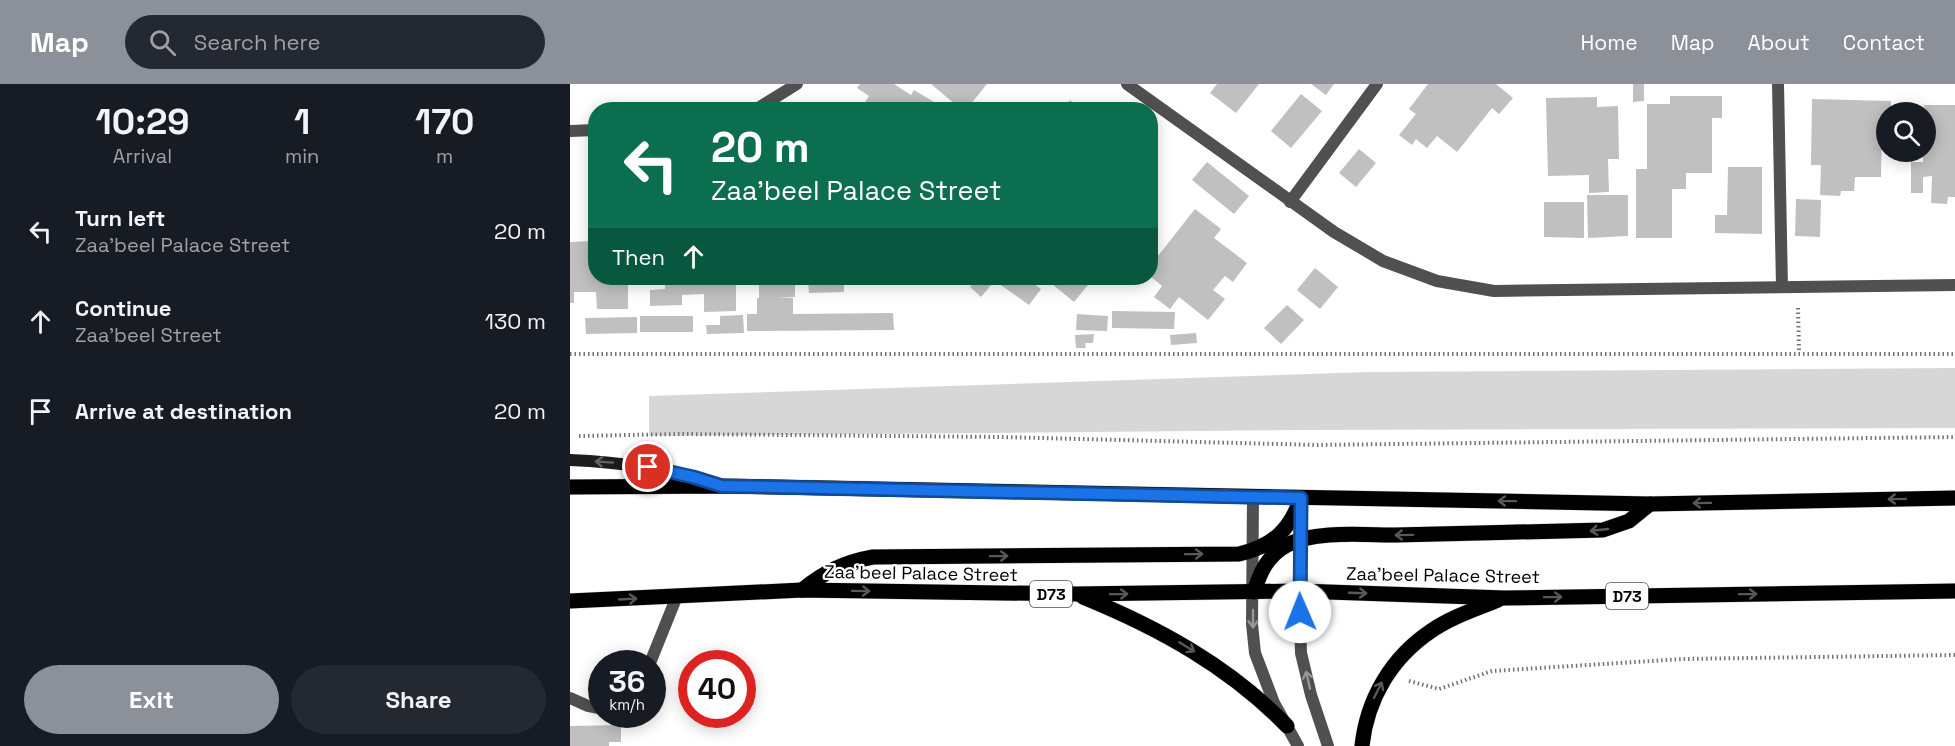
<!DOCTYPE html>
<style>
:root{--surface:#171b24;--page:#242831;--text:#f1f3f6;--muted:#9ea1a6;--accent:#8c9099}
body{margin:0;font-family:"Space Grotesk",sans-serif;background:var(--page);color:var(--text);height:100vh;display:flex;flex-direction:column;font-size:22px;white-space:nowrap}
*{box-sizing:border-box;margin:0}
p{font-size:20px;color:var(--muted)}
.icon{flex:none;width:33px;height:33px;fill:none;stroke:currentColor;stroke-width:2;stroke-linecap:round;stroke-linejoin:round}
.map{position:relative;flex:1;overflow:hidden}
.details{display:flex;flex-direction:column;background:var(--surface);width:570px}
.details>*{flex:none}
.hud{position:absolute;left:18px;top:18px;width:570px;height:183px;border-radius:24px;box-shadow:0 3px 15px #0003;background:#0b6e4f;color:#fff;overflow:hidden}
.tools{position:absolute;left:1306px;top:18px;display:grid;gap:12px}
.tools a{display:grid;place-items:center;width:60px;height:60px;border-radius:50%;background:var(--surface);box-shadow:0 3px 15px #0003;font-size:30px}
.speed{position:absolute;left:18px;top:566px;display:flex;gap:12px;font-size:30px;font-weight:700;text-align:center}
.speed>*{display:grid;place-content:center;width:78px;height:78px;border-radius:50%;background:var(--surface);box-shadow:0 3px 15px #0003;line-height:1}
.speed small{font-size:15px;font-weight:400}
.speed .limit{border:9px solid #d22;background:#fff;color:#111}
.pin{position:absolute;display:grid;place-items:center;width:51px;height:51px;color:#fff;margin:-26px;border:3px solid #fff;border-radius:50%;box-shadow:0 2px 6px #0007}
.me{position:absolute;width:66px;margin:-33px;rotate:359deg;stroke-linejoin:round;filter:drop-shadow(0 0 4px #0008)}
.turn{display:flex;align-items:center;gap:21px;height:126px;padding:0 24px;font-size:27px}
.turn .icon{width:78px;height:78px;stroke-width:2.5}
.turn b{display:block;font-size:42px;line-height:51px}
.then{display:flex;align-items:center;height:57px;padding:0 24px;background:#0003;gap:12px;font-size:22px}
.eta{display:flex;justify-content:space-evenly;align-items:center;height:102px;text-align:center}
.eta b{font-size:36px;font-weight:700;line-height:42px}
.action{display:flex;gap:12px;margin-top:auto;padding:12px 24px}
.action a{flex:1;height:69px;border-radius:36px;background:var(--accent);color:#fff;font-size:24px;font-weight:700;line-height:69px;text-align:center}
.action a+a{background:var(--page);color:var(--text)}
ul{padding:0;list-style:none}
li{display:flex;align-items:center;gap:18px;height:90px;padding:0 24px}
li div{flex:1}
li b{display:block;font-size:22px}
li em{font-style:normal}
header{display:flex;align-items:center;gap:36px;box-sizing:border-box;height:84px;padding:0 30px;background:var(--accent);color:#fff}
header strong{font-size:28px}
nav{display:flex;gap:33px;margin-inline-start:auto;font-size:21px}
.search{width:420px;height:54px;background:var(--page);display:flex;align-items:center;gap:15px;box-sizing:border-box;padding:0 21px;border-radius:33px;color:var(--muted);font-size:22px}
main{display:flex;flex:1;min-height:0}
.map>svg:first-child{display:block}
.green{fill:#d7d7d7}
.building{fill:#c0c0c0}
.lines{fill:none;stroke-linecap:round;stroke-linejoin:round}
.primary-casing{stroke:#dbdbdb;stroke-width:16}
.path{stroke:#727272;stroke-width:4;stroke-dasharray:1.5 3;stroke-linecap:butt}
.service{stroke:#505050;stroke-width:12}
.minor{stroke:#505050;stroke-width:12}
.tertiary{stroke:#505050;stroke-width:12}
.secondary{stroke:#1d1d1d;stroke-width:12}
.primary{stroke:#000;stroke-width:15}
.oneway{stroke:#616161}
.oneway2{stroke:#595959}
.oneway3{stroke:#969696}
.route-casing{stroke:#114b97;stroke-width:15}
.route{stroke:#1a73e8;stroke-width:10}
.labels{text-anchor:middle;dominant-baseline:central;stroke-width:4.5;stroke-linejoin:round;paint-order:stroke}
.shield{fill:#fff;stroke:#4c4c4c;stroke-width:1.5}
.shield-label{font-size:16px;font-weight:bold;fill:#000}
.street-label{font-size:18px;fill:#000;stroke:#fff}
</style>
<header>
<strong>Map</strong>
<div class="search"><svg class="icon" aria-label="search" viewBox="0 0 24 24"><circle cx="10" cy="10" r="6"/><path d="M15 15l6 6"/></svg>Search here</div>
<nav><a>Home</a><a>Map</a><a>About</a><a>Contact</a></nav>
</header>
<main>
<section class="details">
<div class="eta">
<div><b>10:29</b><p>Arrival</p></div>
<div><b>1</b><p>min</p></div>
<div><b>170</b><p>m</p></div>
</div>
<ul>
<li><svg class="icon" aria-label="left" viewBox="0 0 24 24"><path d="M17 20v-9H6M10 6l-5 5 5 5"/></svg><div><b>Turn left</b><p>Zaa'beel Palace Street</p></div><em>20 m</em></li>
<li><svg class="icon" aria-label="ahead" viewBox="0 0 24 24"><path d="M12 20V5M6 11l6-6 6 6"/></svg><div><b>Continue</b><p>Zaa'beel Street</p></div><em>130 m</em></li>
<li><svg class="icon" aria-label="arrive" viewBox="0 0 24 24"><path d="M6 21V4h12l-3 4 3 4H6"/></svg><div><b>Arrive at destination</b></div><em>20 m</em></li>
</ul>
<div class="action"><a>Exit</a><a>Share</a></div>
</section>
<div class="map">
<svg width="1385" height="662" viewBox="0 0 1385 662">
<rect width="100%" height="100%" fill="#fff"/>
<path class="green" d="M 1385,284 L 1385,344 L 736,346 L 79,352 L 79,312 L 799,288 Z"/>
<g class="building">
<path d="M 290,0 L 324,0 L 341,11 L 344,6 L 364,18 L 359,26 L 290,26 L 299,12 L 287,4 Z"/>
<path d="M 361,0 L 417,0 L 396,26 L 392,26 Z"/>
<path d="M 647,0 L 689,0 L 666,29 L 640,9 Z"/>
<path d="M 741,0 L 764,0 L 756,11 Z"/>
<path d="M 858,0 L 926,0 L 943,14 L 929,30 L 922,24 L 887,68 L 867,52 L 857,64 L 846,55 L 842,61 L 829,51 L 846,30 L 839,25 Z"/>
<path d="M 1063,0 L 1074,0 L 1074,17 L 1063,18 Z"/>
<path d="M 731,10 L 752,27 L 721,64 L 701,47 Z"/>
<path d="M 1100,12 L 1152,12 L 1152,34 L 1142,34 L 1142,89 L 1116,89 L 1116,105 L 1102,105 L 1102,154 L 1066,154 L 1066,85 L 1077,85 L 1077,20 L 1100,20 Z"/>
<path d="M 1027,13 L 1027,23 L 1048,22 L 1049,75 L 1038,75 L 1039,108 L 1019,109 L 1019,91 L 978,92 L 976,14 Z"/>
<path d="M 1242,15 L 1321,17 L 1321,28 L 1317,28 L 1317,38 L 1312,37 L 1311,93 L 1285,93 L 1284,107 L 1271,107 L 1270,112 L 1250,111 L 1251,81 L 1241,81 Z"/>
<path d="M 500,16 L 513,26 L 492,26 Z"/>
<path d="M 1354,21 L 1385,21 L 1385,113 L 1378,113 L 1377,120 L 1361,119 L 1362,92 L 1353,93 L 1353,109 L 1341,109 L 1341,78 L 1353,78 L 1353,68 L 1356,68 Z"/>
<path d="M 789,65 L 806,79 L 786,103 L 769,89 Z"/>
<path d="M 637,78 L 679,112 L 664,130 L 622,96 Z"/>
<path d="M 1158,83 L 1192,83 L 1192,150 L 1145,149 L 1145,131 L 1157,131 Z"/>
<path d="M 1017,111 L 1058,111 L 1058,152 L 1018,154 Z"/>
<path d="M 1226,115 L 1251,116 L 1250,153 L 1225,152 Z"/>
<path d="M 974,118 L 1014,118 L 1014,154 L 974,153 Z"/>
<path d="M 625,125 L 651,145 L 644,154 L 677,179 L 663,198 L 655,192 L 643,206 L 655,215 L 638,236 L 609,213 L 600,225 L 584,213 L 592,202 L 580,192 L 580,182 Z"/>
<path d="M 21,152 L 26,152 L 26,194 L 58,194 L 58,225 L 27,225 L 26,208 L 4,208 L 4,219 L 0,219 L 0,158 L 21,157 Z"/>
<path d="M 745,184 L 768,203 L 750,225 L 727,206 Z"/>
<path d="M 95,194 L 166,194 L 166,227 L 134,228 L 134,210 L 112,211 L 112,221 L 80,222 L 80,206 L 95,205 Z"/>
<path d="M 189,194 L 274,194 L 274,208 L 239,209 L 238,196 L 225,197 L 225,213 L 207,214 L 223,214 L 223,230 L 323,229 L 324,246 L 177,247 L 177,230 L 187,230 L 187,214 L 189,214 Z"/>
<path d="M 409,194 L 413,194 L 421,201 L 411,213 L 400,203 Z"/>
<path d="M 421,194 L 455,194 L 471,205 L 459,221 Z"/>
<path d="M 487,194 L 515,194 L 512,197 L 518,201 L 504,218 L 482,200 Z"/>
<path d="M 717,221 L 734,236 L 711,260 L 694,244 Z"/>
<path d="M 542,227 L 605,228 L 604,245 L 542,244 Z"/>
<path d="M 507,230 L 538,232 L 537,247 L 506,246 Z"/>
<path d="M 173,231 L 174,249 L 137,250 L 136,241 L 150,241 L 150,232 Z"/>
<rect x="70" y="232" width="53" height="16"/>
<path d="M 67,233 L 67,249 L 16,250 L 15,234 Z"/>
<path d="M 626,249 L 627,259 L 601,261 L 600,251 Z"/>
<path d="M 524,250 L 523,259 L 515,259 L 516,264 L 506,264 L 505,251 Z"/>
<path d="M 51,641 L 51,658 L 39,658 L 39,662 L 0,662 L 0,642 Z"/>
</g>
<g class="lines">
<defs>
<g id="primary">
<path d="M 0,403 L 152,402 L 1080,420 L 1385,414"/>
<path d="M 232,506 C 254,488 275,478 303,473 L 669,470 C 703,462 720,446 731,414"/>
<path d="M 684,508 C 690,488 698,471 717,461 C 745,446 795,451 826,451 C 895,449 964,448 1033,446 L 1059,437 L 1080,420"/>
<path d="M 513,513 C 589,544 660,583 717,642"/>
<path d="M 0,517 L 232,506 L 507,510 L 729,507 L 934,514 L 1385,507"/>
<path d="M 792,662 C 797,615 821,574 861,547 C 881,533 906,525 928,516"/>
</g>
</defs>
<use href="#primary" class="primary-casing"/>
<g class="path">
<path d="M 1228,224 L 1229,269"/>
<path d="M 0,270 L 1385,270"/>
<path d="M 9,352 L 111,350 L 431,353 L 747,361 L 1385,353"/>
<path d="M 839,597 L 869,605 L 922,587 L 1113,575 L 1385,571"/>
</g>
<g class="service">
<path d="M 1208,0 L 1212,203"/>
<path d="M 720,118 L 807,0"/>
<path d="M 80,579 L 107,512"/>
<path d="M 0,614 L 18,622 L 32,625"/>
</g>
<g class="minor">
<path d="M 557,0 L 764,148 L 813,177 L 867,197 L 924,207 L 1385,201"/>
<path d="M 185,26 L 227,0"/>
<path d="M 0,47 L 26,46"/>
</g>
<g class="tertiary">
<path d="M 683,413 L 682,540 L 685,569 L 704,619 L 728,662"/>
<path d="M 731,418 L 729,507 L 731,569 L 741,611 L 758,662"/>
</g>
<path class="secondary" d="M 0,376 C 49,378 95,384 142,399"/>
<use href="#primary" class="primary"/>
</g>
<defs><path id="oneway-shaft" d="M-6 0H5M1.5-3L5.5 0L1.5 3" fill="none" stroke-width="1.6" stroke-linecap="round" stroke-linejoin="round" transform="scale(1.5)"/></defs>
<use class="oneway" href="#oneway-shaft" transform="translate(34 378) rotate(-176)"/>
<g class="oneway2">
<use href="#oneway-shaft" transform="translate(1327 415) rotate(179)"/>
<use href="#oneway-shaft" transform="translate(937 417) rotate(-179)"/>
<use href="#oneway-shaft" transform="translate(1132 419) rotate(179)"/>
<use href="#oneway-shaft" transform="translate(1029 446) rotate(174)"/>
<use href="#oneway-shaft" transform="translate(834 451) rotate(179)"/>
<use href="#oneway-shaft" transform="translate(624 470) rotate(-1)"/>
<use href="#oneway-shaft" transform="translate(429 472) rotate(-1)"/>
<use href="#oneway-shaft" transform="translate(291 507) rotate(1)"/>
<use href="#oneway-shaft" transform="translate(788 509) rotate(2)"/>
<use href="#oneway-shaft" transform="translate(549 510) rotate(-1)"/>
<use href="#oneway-shaft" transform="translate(1178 510) rotate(-1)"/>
<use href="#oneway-shaft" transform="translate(983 513) rotate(-1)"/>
<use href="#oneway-shaft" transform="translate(58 515) rotate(-3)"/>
<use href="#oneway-shaft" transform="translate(617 563) rotate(32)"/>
<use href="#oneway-shaft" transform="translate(808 606) rotate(-63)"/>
</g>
<g class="oneway3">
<use href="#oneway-shaft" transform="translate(683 535) rotate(90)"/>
<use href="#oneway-shaft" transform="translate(738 596) rotate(-103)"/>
</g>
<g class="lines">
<defs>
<path id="route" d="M 78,383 L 123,393 L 152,402 L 731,414 L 730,528"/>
</defs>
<use href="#route" class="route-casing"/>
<use href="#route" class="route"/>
</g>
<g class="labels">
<g class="shield">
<rect x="460" y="497" width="42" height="26" rx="4.5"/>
<rect x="1036" y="499" width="42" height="26" rx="4.5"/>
</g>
<g class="shield-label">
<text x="481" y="510">D73</text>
<text x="1057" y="512">D73</text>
</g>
<g class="street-label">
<text transform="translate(351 489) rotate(1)">Zaa'beel Palace Street</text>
<text transform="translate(873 491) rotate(1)">Zaa'beel Palace Street</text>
</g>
</g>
</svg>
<div class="tools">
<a><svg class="icon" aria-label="search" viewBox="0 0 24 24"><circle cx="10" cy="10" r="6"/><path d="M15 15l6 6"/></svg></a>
</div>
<div class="speed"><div>36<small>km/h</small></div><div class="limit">40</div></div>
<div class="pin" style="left:78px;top:383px;background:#d93025"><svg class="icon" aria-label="arrive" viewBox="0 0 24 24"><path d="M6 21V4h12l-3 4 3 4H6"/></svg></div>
<svg class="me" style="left:730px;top:528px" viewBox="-20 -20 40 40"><circle r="19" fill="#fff"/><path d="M0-13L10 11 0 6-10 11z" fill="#1a73e8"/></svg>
<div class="hud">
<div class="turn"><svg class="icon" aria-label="left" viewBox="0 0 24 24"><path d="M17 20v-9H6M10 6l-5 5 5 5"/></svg><div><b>20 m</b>Zaa'beel Palace Street</div></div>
<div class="then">Then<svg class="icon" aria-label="ahead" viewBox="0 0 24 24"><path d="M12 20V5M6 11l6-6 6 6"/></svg></div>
</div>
</div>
</main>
